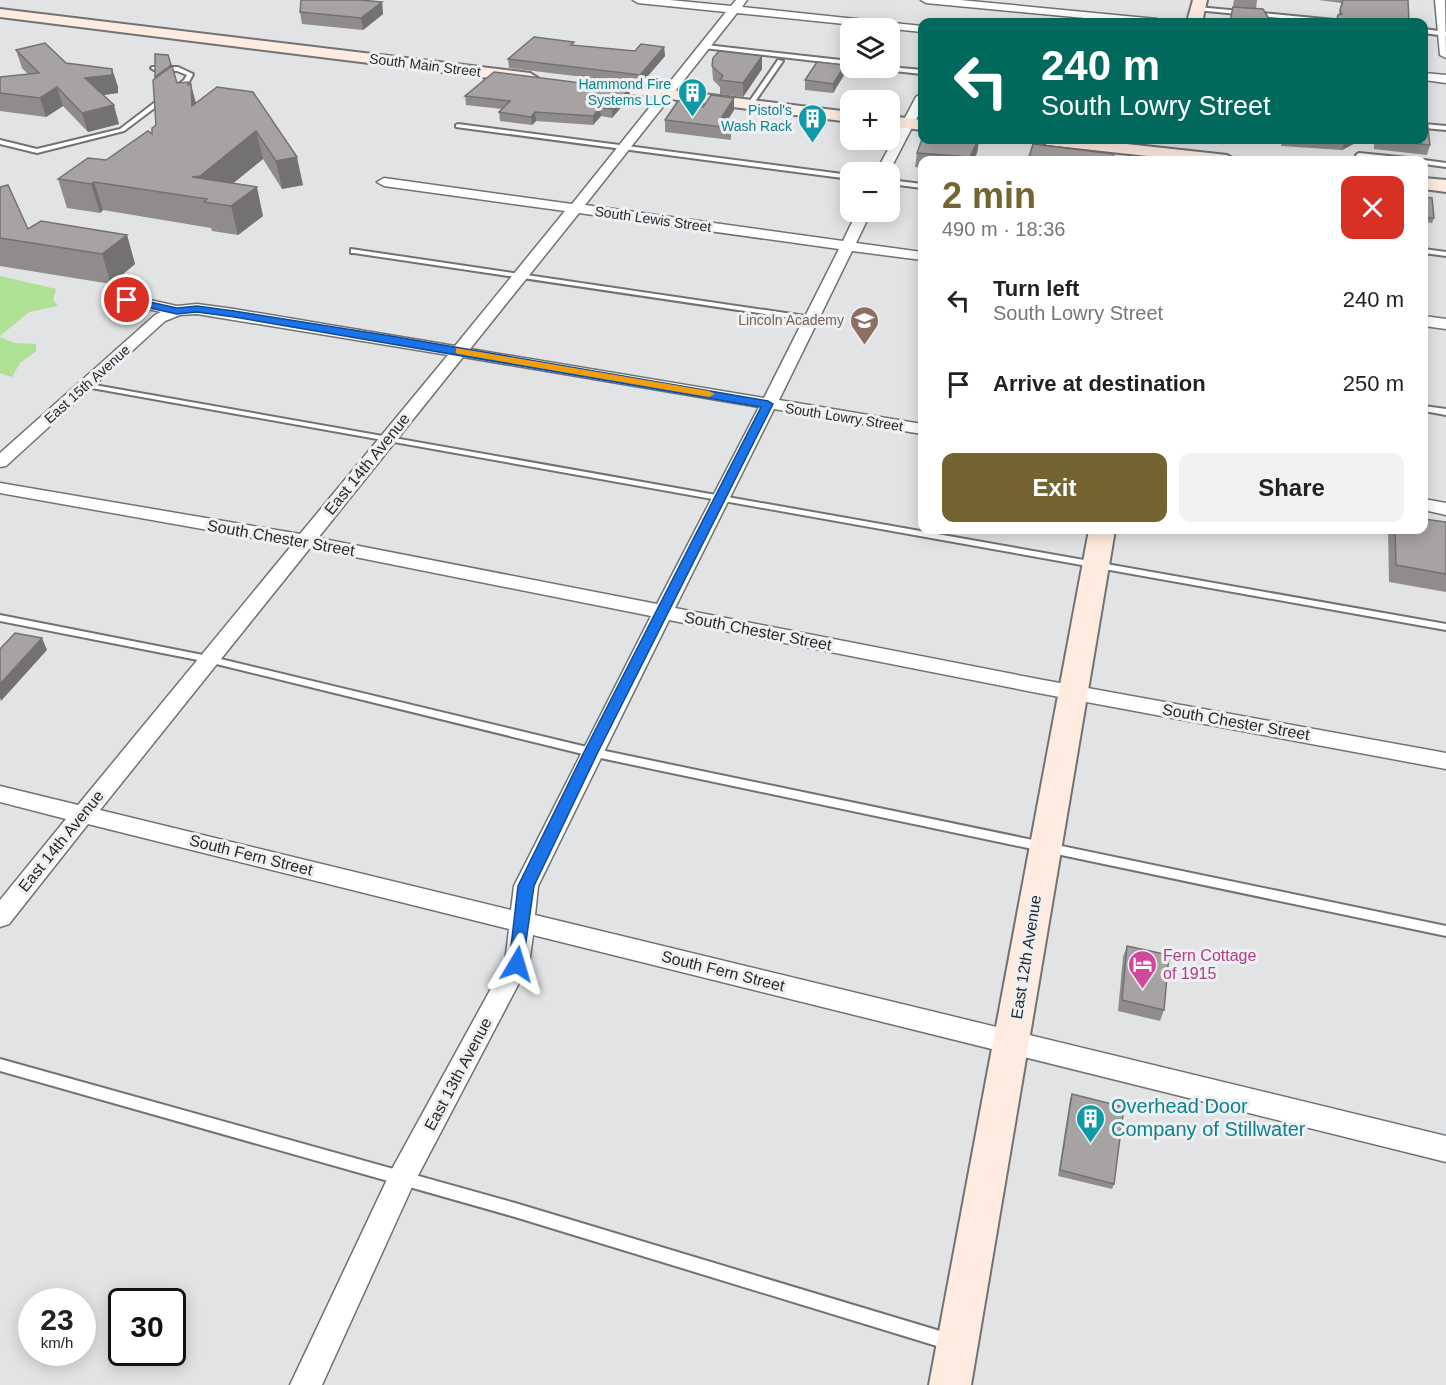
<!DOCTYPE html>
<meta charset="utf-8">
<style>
:root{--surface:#fff;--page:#f2f2f2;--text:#222;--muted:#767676;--accent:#736432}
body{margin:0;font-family:Helvetica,sans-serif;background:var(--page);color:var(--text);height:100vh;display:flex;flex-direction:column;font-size:22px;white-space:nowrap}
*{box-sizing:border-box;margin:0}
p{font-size:20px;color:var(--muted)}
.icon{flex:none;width:33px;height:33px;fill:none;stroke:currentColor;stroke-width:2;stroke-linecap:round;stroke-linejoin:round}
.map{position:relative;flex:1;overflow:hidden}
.drawer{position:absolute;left:918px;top:156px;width:510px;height:378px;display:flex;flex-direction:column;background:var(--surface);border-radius:12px;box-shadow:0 3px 15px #0003}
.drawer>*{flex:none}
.guide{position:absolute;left:918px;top:18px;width:510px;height:126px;border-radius:12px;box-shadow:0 3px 15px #0003;background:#00695c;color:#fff;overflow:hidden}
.controls{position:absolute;left:840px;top:18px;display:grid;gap:12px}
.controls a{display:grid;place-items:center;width:60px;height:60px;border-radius:12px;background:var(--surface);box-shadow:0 3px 15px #0003;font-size:30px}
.speed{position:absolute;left:18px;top:1288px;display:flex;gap:12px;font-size:30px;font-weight:700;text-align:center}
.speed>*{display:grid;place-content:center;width:78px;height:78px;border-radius:50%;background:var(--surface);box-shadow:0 3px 15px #0003;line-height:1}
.speed small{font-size:15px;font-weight:400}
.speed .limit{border:3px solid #111;border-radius:9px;background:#fff;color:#111}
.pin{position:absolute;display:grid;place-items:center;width:51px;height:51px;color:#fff;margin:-26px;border:3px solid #fff;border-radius:50%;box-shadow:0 2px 6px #0007}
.me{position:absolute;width:66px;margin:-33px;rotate:7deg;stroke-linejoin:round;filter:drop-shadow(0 0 4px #0008)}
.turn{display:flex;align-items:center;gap:21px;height:126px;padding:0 24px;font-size:27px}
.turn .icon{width:78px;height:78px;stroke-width:2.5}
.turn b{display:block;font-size:42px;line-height:51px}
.round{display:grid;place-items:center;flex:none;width:63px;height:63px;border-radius:12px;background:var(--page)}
.headline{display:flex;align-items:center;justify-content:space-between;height:102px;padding:0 24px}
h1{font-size:36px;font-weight:700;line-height:45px;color:var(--accent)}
.button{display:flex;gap:12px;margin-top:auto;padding:12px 24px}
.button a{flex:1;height:69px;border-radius:12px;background:var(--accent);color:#fff;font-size:24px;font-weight:700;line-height:69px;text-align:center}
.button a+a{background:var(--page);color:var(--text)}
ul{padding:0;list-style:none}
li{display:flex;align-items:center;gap:18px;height:84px;padding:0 24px}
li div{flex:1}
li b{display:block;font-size:22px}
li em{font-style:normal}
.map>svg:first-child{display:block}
.green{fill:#aee096}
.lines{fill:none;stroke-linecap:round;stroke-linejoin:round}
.lane-casing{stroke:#707274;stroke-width:4}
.street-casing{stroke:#707274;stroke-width:3}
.secondary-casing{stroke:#707274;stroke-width:4}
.lane{fill:#fff;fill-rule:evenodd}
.street{fill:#fff;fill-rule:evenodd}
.secondary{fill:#ffebdf;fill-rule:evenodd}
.wall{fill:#8f8c8b}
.shaded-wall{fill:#747271}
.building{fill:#a6a3a2;stroke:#747271;stroke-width:1.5}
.route{fill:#1a73e8;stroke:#114b97;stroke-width:1.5}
.slow{fill:#f59e0b}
.labels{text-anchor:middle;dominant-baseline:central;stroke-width:6;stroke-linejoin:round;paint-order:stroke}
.far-street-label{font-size:14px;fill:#28292a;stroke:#eef0f2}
.far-culture-label{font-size:14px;fill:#0d838f;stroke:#eef0f2;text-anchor:end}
.far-education-label{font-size:14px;fill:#785e54;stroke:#eef0f2;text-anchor:end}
.street-label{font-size:16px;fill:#28292a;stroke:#eef0f2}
.hotel-label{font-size:16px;fill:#b23c85;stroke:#eef0f2;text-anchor:start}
.near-culture-label{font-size:20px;fill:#0d838f;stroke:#eef0f2;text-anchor:start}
</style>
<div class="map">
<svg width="1446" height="1385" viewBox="0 0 1446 1385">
<rect width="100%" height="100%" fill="#e1e3e5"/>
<g class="green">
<path d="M 0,276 L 56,289 L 53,300 L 58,306 L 29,312 L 0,336 Z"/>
<path d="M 0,337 L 15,343 L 36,344 L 36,351 L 20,363 L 12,377 L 0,373 Z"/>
</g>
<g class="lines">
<defs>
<g id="lane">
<path d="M 1198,7 L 1335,20 L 1338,22 L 1323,22 L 1196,10 L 1195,9 Z"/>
<path d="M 1424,29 L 1446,32 L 1446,36 L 1424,33 Z"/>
<path d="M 706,45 L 850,61 L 850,65 L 704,48 L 703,47 Z"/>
<path d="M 778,60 L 783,61 L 752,106 L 748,106 L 747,105 Z"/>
<path d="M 152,67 L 178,67 L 193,74 L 189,82 L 124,131 L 37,153 L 0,144 L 0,140 L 37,149 L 120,129 L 184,80 L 187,75 L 177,71 L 154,70 L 151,68 Z"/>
<path d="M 890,67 L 922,70 L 922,74 L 885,70 L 882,68 Z"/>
<path d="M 458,124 L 850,175 L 850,179 L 456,127 L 456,125 Z"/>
<path d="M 1424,124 L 1446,126 L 1446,130 L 1424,128 Z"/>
<path d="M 1359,153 L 1408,158 L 1411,160 L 1394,160 L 1363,157 L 1363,160 L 1357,160 L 1356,155 Z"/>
<path d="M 1422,160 L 1424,160 L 1446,163 L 1446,167 L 1424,164 L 1424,160 Z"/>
<path d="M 890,180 L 922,184 L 922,188 L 890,184 Z"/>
<path d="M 351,249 L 812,317 L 816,319 L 812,321 L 354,253 L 351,253 Z"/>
<path d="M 1424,249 L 1446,252 L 1446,256 L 1424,253 Z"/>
<path d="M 83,383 L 1446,624 L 1446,630 L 86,387 L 83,387 Z"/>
<path d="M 1424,406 L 1446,409 L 1446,415 L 1424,411 Z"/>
<path d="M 0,615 L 208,656 L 591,748 L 1446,926 L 1446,936 L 591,756 L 208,662 L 0,621 Z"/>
<path d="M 0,1059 L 515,1203 L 950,1334 L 955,1337 L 958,1342 L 955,1347 L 950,1350 L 515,1217 L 0,1071 Z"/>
</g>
<g id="street">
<path d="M 633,0 L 670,0 L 731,6 L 736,0 L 747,0 L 742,7 L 922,26 L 922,32 L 737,13 L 585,205 L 843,241 L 857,212 L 871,212 L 856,243 L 922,252 L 922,260 L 852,251 L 779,400 L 922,424 L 922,434 L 774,409 L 675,608 L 1038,679 L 1446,753 L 1446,769 L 1038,693 L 669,620 L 538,886 L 535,915 L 1446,1136 L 1446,1162 L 533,935 L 529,964 L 412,1187 L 322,1385 L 290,1385 L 392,1169 L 505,963 L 509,929 L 88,824 L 9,924 L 0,927 L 0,900 L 66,819 L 0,802 L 0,786 L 78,805 L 292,545 L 0,493 L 0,483 L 300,534 L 448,355 L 197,314 L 180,315 L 165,321 L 6,466 L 0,467 L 0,453 L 155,315 L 161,312 L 122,303 L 119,300 L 127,295 L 177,306 L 197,304 L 234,309 L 455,346 L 565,211 L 384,186 L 377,182 L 384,178 L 572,204 L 726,12 L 638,3 ZM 579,213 L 839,249 L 764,398 L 470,349 ZM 463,357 L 759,407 L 657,604 L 318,538 ZM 310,548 L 651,616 L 514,886 L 511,910 L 100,810 Z"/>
<path d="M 921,0 L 960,0 L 1157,19 L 1163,22 L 1127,22 L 926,3 Z"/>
<path d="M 1435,0 L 1445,0 L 1446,58 L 1440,55 Z"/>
<path d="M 1424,73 L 1446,75 L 1446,83 L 1424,80 Z"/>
<path d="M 922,93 L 922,108 L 889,172 L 876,172 L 916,97 Z"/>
<path d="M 1424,316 L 1446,319 L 1446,329 L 1424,326 Z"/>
<path d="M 1424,499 L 1446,503 L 1446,515 L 1424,510 Z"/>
</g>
<g id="secondary">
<path d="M 1193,0 L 1207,0 L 1202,22 L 1187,22 Z"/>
<path d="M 0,9 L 530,73 L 538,78 L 530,83 L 0,17 Z"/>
<path d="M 590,80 L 850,112 L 850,122 L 584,88 L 582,85 Z"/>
<path d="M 890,116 L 922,120 L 922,130 L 890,126 Z"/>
<path d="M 1038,140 L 1090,140 L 1227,155 L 1236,160 L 1184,160 L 1047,145 Z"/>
<path d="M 1424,178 L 1446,180 L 1446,192 L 1424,189 Z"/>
<path d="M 1089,530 L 1115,530 L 971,1385 L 929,1385 Z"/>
</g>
</defs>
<use href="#lane" class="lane-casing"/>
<use href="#street" class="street-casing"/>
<use href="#secondary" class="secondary-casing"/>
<use href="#lane" class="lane"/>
<use href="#street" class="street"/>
<use href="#secondary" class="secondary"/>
</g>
<g class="wall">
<path d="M 1234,0 L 1257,0 L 1257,1 L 1256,9 L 1271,22 L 1230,22 Z"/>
<path d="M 1318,0 L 1408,0 L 1336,22 L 1342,3 Z"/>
<path d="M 382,2 L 383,14 L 363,30 L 302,24 L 300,12 Z"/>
<path d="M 575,46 L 635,51 L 664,47 L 665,56 L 641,84 L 509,68 L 508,59 Z"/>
<path d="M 16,50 L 66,63 L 112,69 L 118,87 L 118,93 L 103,95 L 119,124 L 88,132 L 63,106 L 46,117 L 0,111 L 0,77 L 28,74 L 22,68 Z"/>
<path d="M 168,55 L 177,83 L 189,85 L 196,103 L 217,87 L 303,185 L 282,189 L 263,159 L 233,183 L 263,216 L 238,235 L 212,231 L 211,228 L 103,210 L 100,213 L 67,208 L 58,179 L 106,160 L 152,134 L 156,125 L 155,78 Z"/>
<path d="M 762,56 L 762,69 L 743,97 L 720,94 L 720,87 L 713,80 L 712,66 Z"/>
<path d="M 845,65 L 844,75 L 833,93 L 805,90 L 805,80 Z"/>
<path d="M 629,89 L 630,97 L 612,118 L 601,116 L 593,125 L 536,121 L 532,125 L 500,121 L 499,112 L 502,109 L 466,105 L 465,96 Z"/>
<path d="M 734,98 L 734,110 L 725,124 L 731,128 L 731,140 L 665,132 L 665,120 L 703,107 Z"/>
<path d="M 979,140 L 977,153 L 973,160 L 922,160 L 922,168 L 915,167 L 917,153 Z"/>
<path d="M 1282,140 L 1361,140 L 1342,150 L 1281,146 Z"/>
<path d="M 1374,140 L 1424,140 L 1430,145 L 1427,155 L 1374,149 Z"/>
<path d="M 0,187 L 28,229 L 127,235 L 135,264 L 111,284 L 0,266 Z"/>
<path d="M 1424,197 L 1434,218 L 1432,223 L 1424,222 Z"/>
<path d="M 1446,522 L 1446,592 L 1389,582 L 1388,530 L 1424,530 Z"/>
<path d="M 1127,946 L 1164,1010 L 1160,1021 L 1118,1011 L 1123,957 Z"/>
<path d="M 1072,1094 L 1114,1184 L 1112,1189 L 1058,1176 L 1070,1099 Z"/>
</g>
<g class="shaded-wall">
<path d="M 382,2 L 383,14 L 363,30 L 361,18 Z"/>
<path d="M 664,47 L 665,56 L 641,84 L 640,75 Z"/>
<path d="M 762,56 L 762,69 L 743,97 L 743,83 Z"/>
<path d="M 845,65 L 844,75 L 833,93 L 833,84 Z"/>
<path d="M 112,69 L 118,87 L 118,93 L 90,97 L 85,78 Z"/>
<path d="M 188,82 L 192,97 L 191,84 L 198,111 L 192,106 Z"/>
<path d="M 57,87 L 63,106 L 46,117 L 40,98 Z"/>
<path d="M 629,89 L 630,97 L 612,118 L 612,109 Z"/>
<path d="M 734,98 L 734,110 L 723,127 L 720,120 Z"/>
<path d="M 114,105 L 119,124 L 88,132 L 82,113 Z"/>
<path d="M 600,108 L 601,116 L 593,125 L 593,116 Z"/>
<path d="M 535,112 L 536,121 L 532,125 L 531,117 Z"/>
<path d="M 256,131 L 263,159 L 210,202 L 192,177 Z"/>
<path d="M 979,140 L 977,153 L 973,160 L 969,160 L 970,157 Z"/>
<path d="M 1345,140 L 1361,140 L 1342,150 Z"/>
<path d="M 297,157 L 303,185 L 282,189 L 276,161 Z"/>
<path d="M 94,182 L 103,210 L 100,213 L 91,184 Z"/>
<path d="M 257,187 L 263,216 L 238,235 L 231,206 Z"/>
<path d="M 127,235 L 135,264 L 111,284 L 102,254 Z"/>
<path d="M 42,638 L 47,650 L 1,701 L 0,698 L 0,684 Z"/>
</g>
<g class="building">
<path d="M 301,0 L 360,0 L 382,2 L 361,18 L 300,12 Z"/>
<path d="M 1343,0 L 1408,0 L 1409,22 L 1336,22 L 1338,15 L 1342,14 L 1340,10 Z"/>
<path d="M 1233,7 L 1263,9 L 1271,22 L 1230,22 Z"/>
<path d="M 534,37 L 574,42 L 571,45 L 635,51 L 641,44 L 664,47 L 640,75 L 508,59 Z"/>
<path d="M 45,43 L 66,63 L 112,69 L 112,75 L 85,78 L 114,105 L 82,113 L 57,87 L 40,98 L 0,93 L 0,77 L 39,73 L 16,50 Z"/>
<path d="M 719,51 L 762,56 L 743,83 L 720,80 L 723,76 L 712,66 L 713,58 Z"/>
<path d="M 155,54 L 168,55 L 171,65 L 155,77 Z"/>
<path d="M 817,62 L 845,65 L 833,84 L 805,80 Z"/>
<path d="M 172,66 L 177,83 L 188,82 L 188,85 L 191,84 L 192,106 L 217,87 L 253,92 L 297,157 L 276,161 L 256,131 L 200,176 L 192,177 L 257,187 L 231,206 L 204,202 L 207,199 L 94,182 L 91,184 L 58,179 L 88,158 L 106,160 L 148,131 L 152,134 L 152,128 L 156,125 L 153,80 Z"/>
<path d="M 494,72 L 629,89 L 612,109 L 600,108 L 593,116 L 535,112 L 531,117 L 499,112 L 510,101 L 465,96 Z"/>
<path d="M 711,95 L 734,98 L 720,120 L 731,128 L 665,120 L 678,101 L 692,98 L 703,107 Z"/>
<path d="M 1424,120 L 1427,120 L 1430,145 L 1381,140 L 1424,140 Z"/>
<path d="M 922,139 L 922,140 L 978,140 L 970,157 L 917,153 Z"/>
<path d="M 1033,144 L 1114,154 L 1112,160 L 1028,160 Z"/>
<path d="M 8,185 L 28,229 L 41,221 L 127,235 L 102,254 L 0,238 L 0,187 Z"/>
<path d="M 1424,197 L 1432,198 L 1434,218 L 1424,217 Z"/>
<path d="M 1424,519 L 1446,522 L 1446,574 L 1396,565 L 1395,530 L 1424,530 Z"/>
<path d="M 15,633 L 42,638 L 0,684 L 0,649 Z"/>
<path d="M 1127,946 L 1169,955 L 1164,1010 L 1122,1000 Z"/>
<path d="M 1072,1094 L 1124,1107 L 1114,1184 L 1060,1170 Z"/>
</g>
<path class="route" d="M 127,297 L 177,308 L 197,306 L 234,311 L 391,336 L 768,401 L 773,404 L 598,752 L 534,886 L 522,969 L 511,969 L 509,964 L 518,886 L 584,752 L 761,407 L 234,317 L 197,312 L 177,314 L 123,302 L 122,300 Z"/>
<path class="slow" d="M 456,348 L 709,391 L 715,394 L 709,397 L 459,354 L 456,353 Z"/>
<defs>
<symbol id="building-pin" viewBox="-11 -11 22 30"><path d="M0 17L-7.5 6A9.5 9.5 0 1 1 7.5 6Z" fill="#0f9aa8" stroke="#eef0f2"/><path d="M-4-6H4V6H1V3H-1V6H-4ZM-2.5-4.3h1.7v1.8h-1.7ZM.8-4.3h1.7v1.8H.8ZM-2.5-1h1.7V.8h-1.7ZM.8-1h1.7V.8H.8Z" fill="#fff"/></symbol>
<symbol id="school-pin" viewBox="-11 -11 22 30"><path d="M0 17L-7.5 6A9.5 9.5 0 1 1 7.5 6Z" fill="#8d6e63" stroke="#eef0f2"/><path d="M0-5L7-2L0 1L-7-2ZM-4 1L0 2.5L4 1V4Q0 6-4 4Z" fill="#fff"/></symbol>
<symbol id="hotel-pin" viewBox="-11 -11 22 30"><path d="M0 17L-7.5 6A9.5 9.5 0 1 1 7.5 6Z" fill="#d1479c" stroke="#eef0f2"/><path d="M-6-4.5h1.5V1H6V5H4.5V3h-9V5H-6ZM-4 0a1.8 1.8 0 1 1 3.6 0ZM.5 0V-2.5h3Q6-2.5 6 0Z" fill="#fff"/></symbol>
</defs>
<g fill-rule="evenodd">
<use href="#building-pin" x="676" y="76" width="33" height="45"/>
<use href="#building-pin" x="796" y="102" width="33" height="45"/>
<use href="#school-pin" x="848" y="304" width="33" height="45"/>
<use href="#hotel-pin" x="1126" y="948" width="33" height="45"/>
<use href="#building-pin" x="1074" y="1102" width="33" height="45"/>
</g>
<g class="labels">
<g class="far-street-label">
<text transform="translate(425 65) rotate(7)">South Main Street</text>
<text transform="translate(653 219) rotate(8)">South Lewis Street</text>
<text transform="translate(87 384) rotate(-42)">East 15th Avenue</text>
<text transform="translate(844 417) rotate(9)">South Lowry Street</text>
</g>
<g class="far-culture-label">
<text x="671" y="84">Hammond Fire<tspan x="671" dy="16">Systems LLC</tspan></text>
<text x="792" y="110">Pistol's<tspan x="792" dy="16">Wash Rack</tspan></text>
</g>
<g class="far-education-label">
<text x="844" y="320">Lincoln Academy</text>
</g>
<g class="street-label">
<text transform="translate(367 464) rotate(-51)">East 14th Avenue</text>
<text transform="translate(281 538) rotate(10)">South Chester Street</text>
<text transform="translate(758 631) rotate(11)">South Chester Street</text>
<text transform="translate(1236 722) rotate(10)">South Chester Street</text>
<text transform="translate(61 841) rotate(-51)">East 14th Avenue</text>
<text transform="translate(251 855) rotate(14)">South Fern Street</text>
<text transform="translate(1026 957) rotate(-81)">East 12th Avenue</text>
<text transform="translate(723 971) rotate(14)">South Fern Street</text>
<text transform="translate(458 1074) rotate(-62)">East 13th Avenue</text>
</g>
<g class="hotel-label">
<text x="1163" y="955">Fern Cottage<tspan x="1163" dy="18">of 1915</tspan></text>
</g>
<g class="near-culture-label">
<text x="1111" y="1106">Overhead Door<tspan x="1111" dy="23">Company of Stillwater</tspan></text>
</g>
</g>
</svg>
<div class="controls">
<a><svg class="icon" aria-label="layers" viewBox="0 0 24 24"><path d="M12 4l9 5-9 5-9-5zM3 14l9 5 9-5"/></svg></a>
<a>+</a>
<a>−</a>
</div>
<div class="speed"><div>23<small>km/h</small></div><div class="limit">30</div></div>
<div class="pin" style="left:127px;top:300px;background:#d93025"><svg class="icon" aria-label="arrive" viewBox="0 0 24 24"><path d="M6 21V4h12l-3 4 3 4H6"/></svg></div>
<svg class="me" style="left:517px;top:964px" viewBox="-20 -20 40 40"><path d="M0-17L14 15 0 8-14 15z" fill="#1a73e8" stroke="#fff" stroke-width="4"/></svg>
<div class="guide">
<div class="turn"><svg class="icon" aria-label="left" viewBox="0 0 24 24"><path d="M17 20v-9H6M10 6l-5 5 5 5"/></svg><div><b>240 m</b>South Lowry Street</div></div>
</div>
<section class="drawer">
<div class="headline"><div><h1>2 min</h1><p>490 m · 18:36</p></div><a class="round" style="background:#d93025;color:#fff"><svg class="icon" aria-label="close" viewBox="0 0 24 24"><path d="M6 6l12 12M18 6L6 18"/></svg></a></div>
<ul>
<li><svg class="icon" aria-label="left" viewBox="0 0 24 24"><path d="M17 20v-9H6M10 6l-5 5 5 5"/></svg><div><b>Turn left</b><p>South Lowry Street</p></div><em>240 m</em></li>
<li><svg class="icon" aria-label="arrive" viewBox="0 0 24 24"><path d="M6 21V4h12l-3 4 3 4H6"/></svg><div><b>Arrive at destination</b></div><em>250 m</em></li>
</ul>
<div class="button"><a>Exit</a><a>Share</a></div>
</section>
</div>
